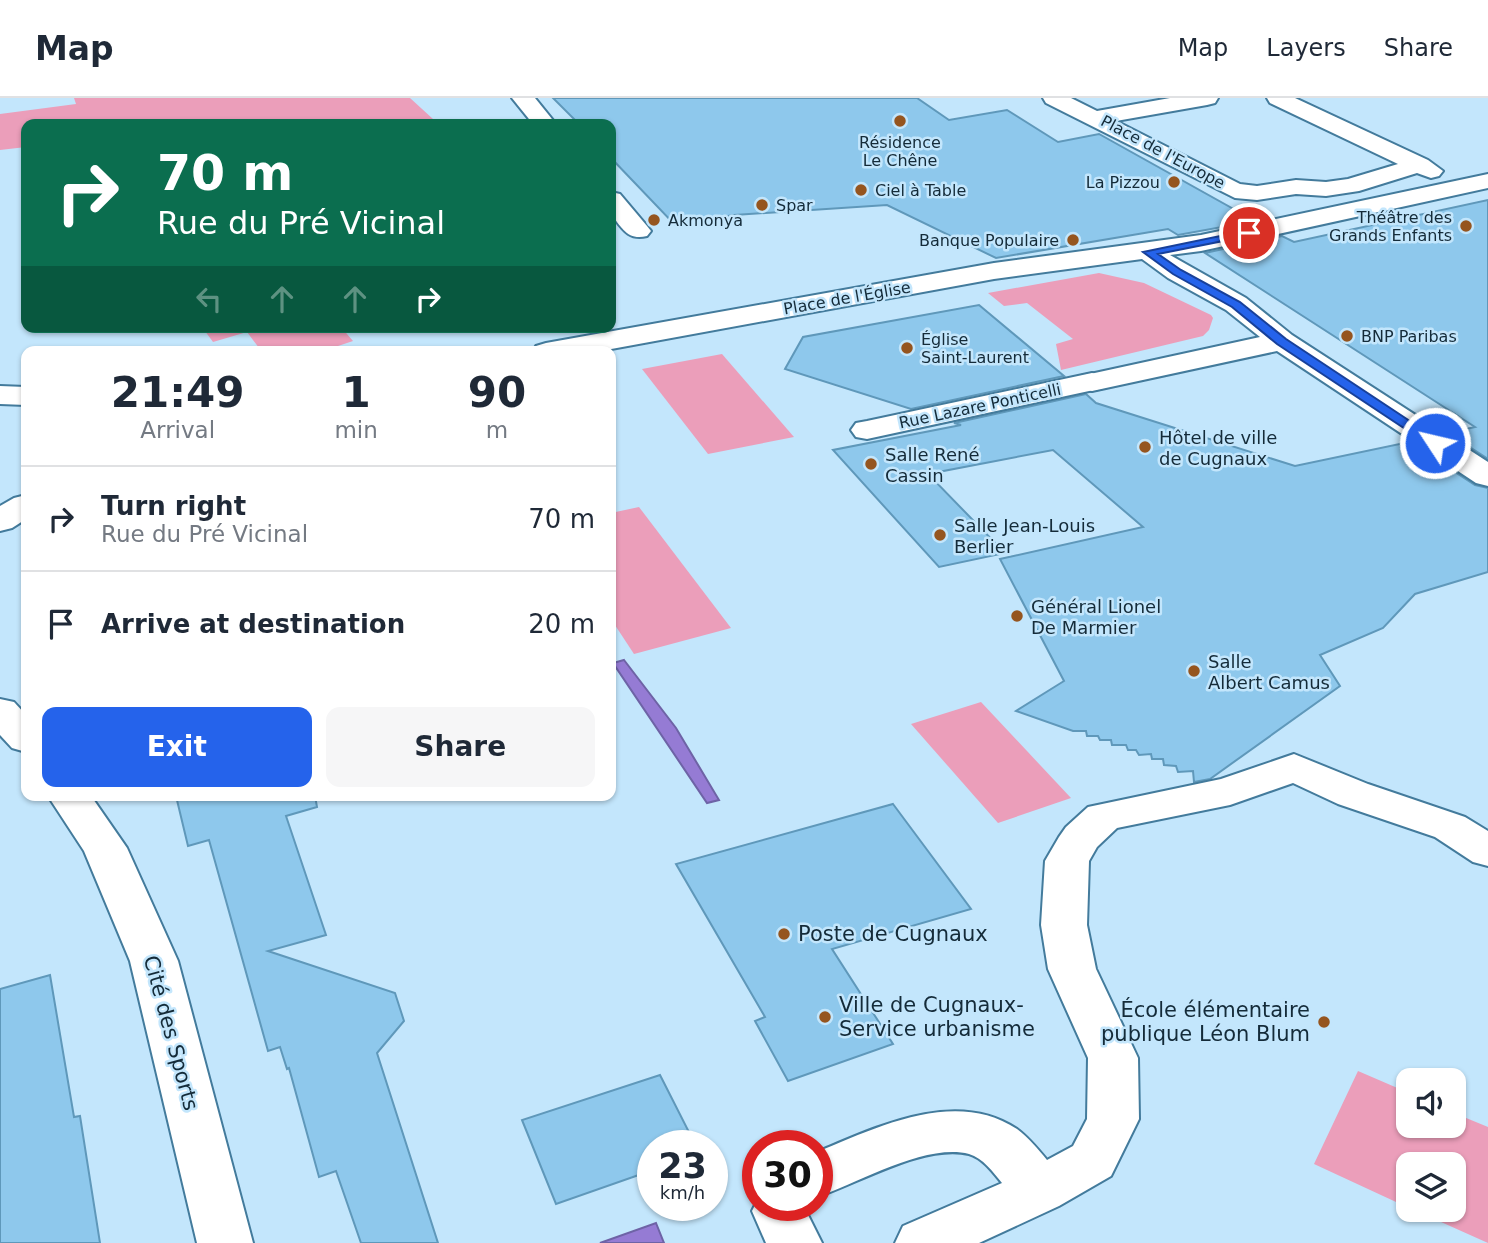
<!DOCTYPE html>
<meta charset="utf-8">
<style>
:root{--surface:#fff;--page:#f6f6f7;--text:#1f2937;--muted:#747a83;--line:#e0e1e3;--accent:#2563eb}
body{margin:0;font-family:"DejaVu Sans",sans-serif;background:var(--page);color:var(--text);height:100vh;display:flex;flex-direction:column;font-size:26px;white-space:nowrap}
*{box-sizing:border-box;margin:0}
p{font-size:23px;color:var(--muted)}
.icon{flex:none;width:38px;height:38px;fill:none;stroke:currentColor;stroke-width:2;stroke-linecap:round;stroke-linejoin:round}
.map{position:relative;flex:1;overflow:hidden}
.sheet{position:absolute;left:21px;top:248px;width:595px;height:455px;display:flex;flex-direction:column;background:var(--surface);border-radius:14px;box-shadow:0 2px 5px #0004}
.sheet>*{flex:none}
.guide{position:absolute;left:21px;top:21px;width:595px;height:214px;border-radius:14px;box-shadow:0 2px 5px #0004;background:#0b6e4f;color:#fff;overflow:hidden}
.buttons{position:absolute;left:1396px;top:970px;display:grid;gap:14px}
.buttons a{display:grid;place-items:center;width:70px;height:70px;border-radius:14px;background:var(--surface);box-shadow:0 2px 5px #0004;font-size:35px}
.speed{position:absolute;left:637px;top:1032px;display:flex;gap:14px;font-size:35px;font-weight:700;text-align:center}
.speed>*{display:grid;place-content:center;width:91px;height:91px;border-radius:50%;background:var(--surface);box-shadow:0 2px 5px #0004;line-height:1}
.speed small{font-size:18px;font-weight:400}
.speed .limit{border:10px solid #d22;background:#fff;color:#111}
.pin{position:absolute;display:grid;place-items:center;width:60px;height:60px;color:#fff;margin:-30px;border:4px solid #fff;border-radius:50%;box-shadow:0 2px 7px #0007}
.me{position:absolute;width:77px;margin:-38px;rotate:305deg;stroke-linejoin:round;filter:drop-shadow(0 0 5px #0008)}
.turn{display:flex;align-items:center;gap:24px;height:147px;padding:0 21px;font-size:32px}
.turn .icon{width:91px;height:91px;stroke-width:2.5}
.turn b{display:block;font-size:49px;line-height:60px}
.lanes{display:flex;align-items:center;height:66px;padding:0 21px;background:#0003;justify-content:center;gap:35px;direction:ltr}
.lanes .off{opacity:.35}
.eta{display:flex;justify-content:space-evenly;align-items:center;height:119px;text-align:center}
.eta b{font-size:42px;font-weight:800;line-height:49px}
.action{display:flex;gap:14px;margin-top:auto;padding:14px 21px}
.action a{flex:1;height:80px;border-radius:14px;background:var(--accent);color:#fff;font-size:28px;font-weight:800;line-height:80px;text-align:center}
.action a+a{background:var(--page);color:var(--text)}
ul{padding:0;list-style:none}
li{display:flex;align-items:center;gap:21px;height:105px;padding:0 21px;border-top:2px solid var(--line)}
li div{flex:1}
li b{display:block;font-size:26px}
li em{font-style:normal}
header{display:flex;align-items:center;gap:42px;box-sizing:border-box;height:98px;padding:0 35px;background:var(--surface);border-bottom:2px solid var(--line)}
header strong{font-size:33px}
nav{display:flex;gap:38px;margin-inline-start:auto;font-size:24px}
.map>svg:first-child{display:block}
.green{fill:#eb9eba}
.water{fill:#957bd4;stroke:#6e63a6;stroke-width:2}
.building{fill:#8ec8ec;stroke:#5f98ba;stroke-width:2}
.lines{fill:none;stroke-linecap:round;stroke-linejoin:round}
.pedestrian-casing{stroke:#437b9c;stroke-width:4}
.minor-casing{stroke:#437b9c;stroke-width:4}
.pedestrian{fill:#fff;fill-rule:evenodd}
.minor{fill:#fff;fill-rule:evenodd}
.route{fill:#2563eb;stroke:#184099;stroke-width:2}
.poi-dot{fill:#95551f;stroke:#c3e6fc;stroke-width:2.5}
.labels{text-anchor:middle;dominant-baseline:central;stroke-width:5;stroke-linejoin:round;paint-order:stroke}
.far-poi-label{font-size:16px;fill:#142b39;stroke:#c3e6fc;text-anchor:start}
.far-street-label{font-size:16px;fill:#142b39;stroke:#c3e6fc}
.poi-label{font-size:18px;fill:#142b39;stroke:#c3e6fc;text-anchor:start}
.near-poi-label{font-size:21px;fill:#142b39;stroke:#c3e6fc;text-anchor:start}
.near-street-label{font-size:21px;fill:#142b39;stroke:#c3e6fc}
</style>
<header>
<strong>Map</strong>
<nav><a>Map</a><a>Layers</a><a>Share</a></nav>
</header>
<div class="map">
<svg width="1488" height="1145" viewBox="0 0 1488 1145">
<rect width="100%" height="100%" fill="#c3e6fc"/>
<g class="green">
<path d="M 74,0 L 410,0 L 433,21 L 399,26 L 26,26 L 26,49 L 0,52 L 0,16 L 76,6 Z"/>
<path d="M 1099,175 L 1144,185 L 1211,217 L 1213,220 L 1209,232 L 1203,238 L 1061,272 L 1056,246 L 1073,241 L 1027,205 L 1004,208 L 988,195 Z"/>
<path d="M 202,229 L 341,229 L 353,243 L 320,254 L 262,254 L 247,234 L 213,244 Z"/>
<path d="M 722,256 L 794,339 L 708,356 L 642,271 Z"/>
<path d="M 639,409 L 731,530 L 634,556 L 611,521 L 611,415 Z"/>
<path d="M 981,604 L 1071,700 L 998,725 L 911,626 Z"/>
<path d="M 1358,973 L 1409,995 L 1409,1027 L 1454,1027 L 1454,1015 L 1488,1029 L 1488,1145 L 1412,1111 L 1454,1111 L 1454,1066 L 1409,1066 L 1409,1110 L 1314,1066 Z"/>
</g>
<g class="water">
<path d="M 624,562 L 676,630 L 719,702 L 707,705 L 613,565 Z"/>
<path d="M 656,1125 L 664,1145 L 600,1145 Z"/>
</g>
<g class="building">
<path d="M 553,0 L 917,0 L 949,22 L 1007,12 L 1058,44 L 1099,36 L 1255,123 L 1178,137 L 1168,131 L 996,160 L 887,107 L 734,117 L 675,127 L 611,60 L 611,26 L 579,26 Z"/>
<path d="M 1488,102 L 1488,361 L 1448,335 L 1475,329 L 1205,155 L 1282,138 L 1294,144 Z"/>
<path d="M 979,207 L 1064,278 L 911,311 L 785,271 L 803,239 Z"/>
<path d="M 1086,296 L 1096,305 L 1295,368 L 1409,344 L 1475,387 L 1488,390 L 1488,474 L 1415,496 L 1383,530 L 1320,557 L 1340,588 L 1210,681 L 1194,684 L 1193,673 L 1178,674 L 1176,668 L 1164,667 L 1163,661 L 1152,661 L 1151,656 L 1139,657 L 1136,652 L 1128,652 L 1126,647 L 1112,647 L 1111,642 L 1100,642 L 1098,638 L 1087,638 L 1086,633 L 1073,633 L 1016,613 L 1064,583 L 1000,461 L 1143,429 L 1053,352 L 928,376 L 1005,455 L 939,469 L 833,352 L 961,327 L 954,325 Z"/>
<path d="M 176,698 L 315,698 L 317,709 L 286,718 L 326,837 L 268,853 L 395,895 L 404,923 L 377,955 L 438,1145 L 361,1145 L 336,1073 L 319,1079 L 289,970 L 287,971 L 280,949 L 268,953 L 209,742 L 188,748 Z"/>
<path d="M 893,706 L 971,811 L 832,851 L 893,946 L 788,983 L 755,923 L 765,919 L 676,766 Z"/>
<path d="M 50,877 L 74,1019 L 80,1018 L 100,1145 L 0,1145 L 0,891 Z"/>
<path d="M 660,977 L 696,1048 L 653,1048 L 653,1072 L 556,1106 L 522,1022 Z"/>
</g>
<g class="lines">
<defs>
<path id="pedestrian" d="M 1092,275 L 1103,278 L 1107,284 L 1103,290 L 867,341 L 856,339 L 851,332 L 856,325 L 867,323 Z"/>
<g id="minor">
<path d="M 512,0 L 535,0 L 556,26 L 533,26 Z"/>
<path d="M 1043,0 L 1071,0 L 1097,13 L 1170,0 L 1218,0 L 1215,5 L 1207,7 L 1116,23 L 1240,86 L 1257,88 L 1296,82 L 1326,84 L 1348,81 L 1398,66 L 1270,5 L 1267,0 L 1295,0 L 1428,62 L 1443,73 L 1439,78 L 1431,80 L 1417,75 L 1359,93 L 1326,98 L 1296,96 L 1257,102 L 1235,100 L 1046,5 Z"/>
<path d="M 1488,76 L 1488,90 L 1201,153 L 1170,157 L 1246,200 L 1292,237 L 1488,364 L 1488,388 L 1476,385 L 1277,253 L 1092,293 L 1081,290 L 1077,284 L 1081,278 L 1260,239 L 1226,212 L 1168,180 L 1142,161 L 994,181 L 595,254 L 532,254 L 536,248 L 546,245 L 994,165 L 1201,137 Z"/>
<path d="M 611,94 L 620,96 L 647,128 L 651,133 L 647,138 C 628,143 622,130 611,116 Z"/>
<path d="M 0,288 L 26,289 L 26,307 L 0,306 Z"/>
<path d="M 26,397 L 26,421 L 12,430 L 0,433 L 0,408 L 14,400 Z"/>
<path d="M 0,601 L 14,604 L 26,617 L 26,654 L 12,650 L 0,637 Z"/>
<path d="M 1294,656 L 1368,686 L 1465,719 L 1488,733 L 1488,768 L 1473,764 L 1435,739 L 1338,706 L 1293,685 L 1230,707 L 1117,730 L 1097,749 L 1089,763 L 1087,827 L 1096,871 L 1138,960 L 1139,1021 L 1111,1078 L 1059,1108 L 979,1145 L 895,1145 L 903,1128 L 1002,1085 C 993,1074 983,1060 969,1056 C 925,1045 859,1085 817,1099 L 817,1054 C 877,1029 956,990 1017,1031 C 1028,1039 1038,1051 1047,1062 L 1073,1048 L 1087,1021 L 1088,960 L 1048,871 L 1041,827 L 1045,763 L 1059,739 L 1066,729 L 1088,709 L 1221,681 Z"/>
<path d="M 48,698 L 91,698 L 127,750 L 178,863 L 253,1145 L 197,1145 L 130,863 L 84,753 Z"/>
<path d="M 758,1101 L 758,1108 L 809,1108 L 806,1113 L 822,1145 L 766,1145 L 752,1113 Z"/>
</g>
</defs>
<use href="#pedestrian" class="pedestrian-casing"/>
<use href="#minor" class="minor-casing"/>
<use href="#pedestrian" class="pedestrian"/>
<use href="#minor" class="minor"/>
</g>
<path class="route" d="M 1249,132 L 1254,135 L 1253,137 L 1158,156 L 1181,172 L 1240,204 L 1286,241 L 1440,343 L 1440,348 L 1431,348 L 1277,246 L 1232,209 L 1173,176 L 1143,154 Z"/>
<g class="poi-dot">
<circle cx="900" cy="23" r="7"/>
<circle cx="1174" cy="84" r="7"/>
<circle cx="861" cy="92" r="7"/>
<circle cx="762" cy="107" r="7"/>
<circle cx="654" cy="122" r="7"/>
<circle cx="1466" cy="128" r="7"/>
<circle cx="1073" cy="142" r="7"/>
<circle cx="1347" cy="238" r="7"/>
<circle cx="907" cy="250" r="7"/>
<circle cx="1145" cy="349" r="7"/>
<circle cx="871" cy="366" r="7"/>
<circle cx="940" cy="437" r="7"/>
<circle cx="1017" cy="518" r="7"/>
<circle cx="1194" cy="573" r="7"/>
<circle cx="784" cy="836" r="7"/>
<circle cx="825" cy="919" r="7"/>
<circle cx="1324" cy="924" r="7"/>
</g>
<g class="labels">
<g class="far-poi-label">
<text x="900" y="44" text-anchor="middle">Résidence<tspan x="900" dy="18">Le Chêne</tspan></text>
<text x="1160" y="84" text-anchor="end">La Pizzou</text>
<text x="875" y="92">Ciel à Table</text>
<text x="776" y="107">Spar</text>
<text x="1452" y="119" text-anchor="end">Théâtre des<tspan x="1452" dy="18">Grands Enfants</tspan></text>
<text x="668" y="122">Akmonya</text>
<text x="1059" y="142" text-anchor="end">Banque Populaire</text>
<text x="1361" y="238">BNP Paribas</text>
<text x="921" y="241">Église<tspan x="921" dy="18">Saint-Laurent</tspan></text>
</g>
<g class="far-street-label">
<text transform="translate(1163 54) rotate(28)">Place de l'Europe</text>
<text transform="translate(847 200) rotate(-10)">Place de l'Église</text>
<text transform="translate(980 308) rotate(-12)">Rue Lazare Ponticelli</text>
</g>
<g class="poi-label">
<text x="1159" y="339">Hôtel de ville<tspan x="1159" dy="21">de Cugnaux</tspan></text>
<text x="885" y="356">Salle René<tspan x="885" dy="21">Cassin</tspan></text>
<text x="954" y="427">Salle Jean-Louis<tspan x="954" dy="21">Berlier</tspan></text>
<text x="1031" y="508">Général Lionel<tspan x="1031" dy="21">De Marmier</tspan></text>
<text x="1208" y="563">Salle<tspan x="1208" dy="21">Albert Camus</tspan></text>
</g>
<g class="near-poi-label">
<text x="798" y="836">Poste de Cugnaux</text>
<text x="839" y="907">Ville de Cugnaux-<tspan x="839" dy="24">Service urbanisme</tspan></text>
<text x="1310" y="912" text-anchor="end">École élémentaire<tspan x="1310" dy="24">publique Léon Blum</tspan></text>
</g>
<g class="near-street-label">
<text transform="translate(171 935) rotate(75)">Cité des Sports</text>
</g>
</g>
</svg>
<div class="buttons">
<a><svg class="icon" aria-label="sound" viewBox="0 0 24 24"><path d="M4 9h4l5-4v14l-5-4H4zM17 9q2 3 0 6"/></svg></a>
<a><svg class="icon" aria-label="layers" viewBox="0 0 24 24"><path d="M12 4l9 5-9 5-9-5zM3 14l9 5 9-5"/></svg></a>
</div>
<div class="speed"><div>23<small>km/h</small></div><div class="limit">30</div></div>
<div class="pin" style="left:1249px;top:135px;background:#d93025"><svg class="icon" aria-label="arrive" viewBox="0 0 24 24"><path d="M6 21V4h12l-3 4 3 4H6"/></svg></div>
<svg class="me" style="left:1435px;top:345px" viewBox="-20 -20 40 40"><circle r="17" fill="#2563eb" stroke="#fff" stroke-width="3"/><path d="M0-11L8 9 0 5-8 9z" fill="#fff"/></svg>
<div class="guide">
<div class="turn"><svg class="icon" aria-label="right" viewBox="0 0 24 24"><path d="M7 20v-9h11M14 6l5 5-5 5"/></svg><div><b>70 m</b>Rue du Pré Vicinal</div></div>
<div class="lanes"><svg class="icon off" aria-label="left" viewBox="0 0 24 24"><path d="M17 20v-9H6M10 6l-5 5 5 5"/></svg><svg class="icon off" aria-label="ahead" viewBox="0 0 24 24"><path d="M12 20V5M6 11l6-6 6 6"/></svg><svg class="icon off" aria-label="ahead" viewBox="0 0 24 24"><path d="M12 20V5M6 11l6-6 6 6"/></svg><svg class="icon" aria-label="right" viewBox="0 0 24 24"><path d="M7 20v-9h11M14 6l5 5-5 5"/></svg></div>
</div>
<section class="sheet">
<div class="eta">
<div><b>21:49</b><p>Arrival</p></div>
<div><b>1</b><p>min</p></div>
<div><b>90</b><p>m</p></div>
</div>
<ul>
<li><svg class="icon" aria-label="right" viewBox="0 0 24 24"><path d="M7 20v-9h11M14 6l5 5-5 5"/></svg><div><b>Turn right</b><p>Rue du Pré Vicinal</p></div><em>70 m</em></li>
<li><svg class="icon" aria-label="arrive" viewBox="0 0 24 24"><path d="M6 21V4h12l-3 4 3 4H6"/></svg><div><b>Arrive at destination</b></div><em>20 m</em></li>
</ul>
<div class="action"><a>Exit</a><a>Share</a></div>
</section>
</div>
